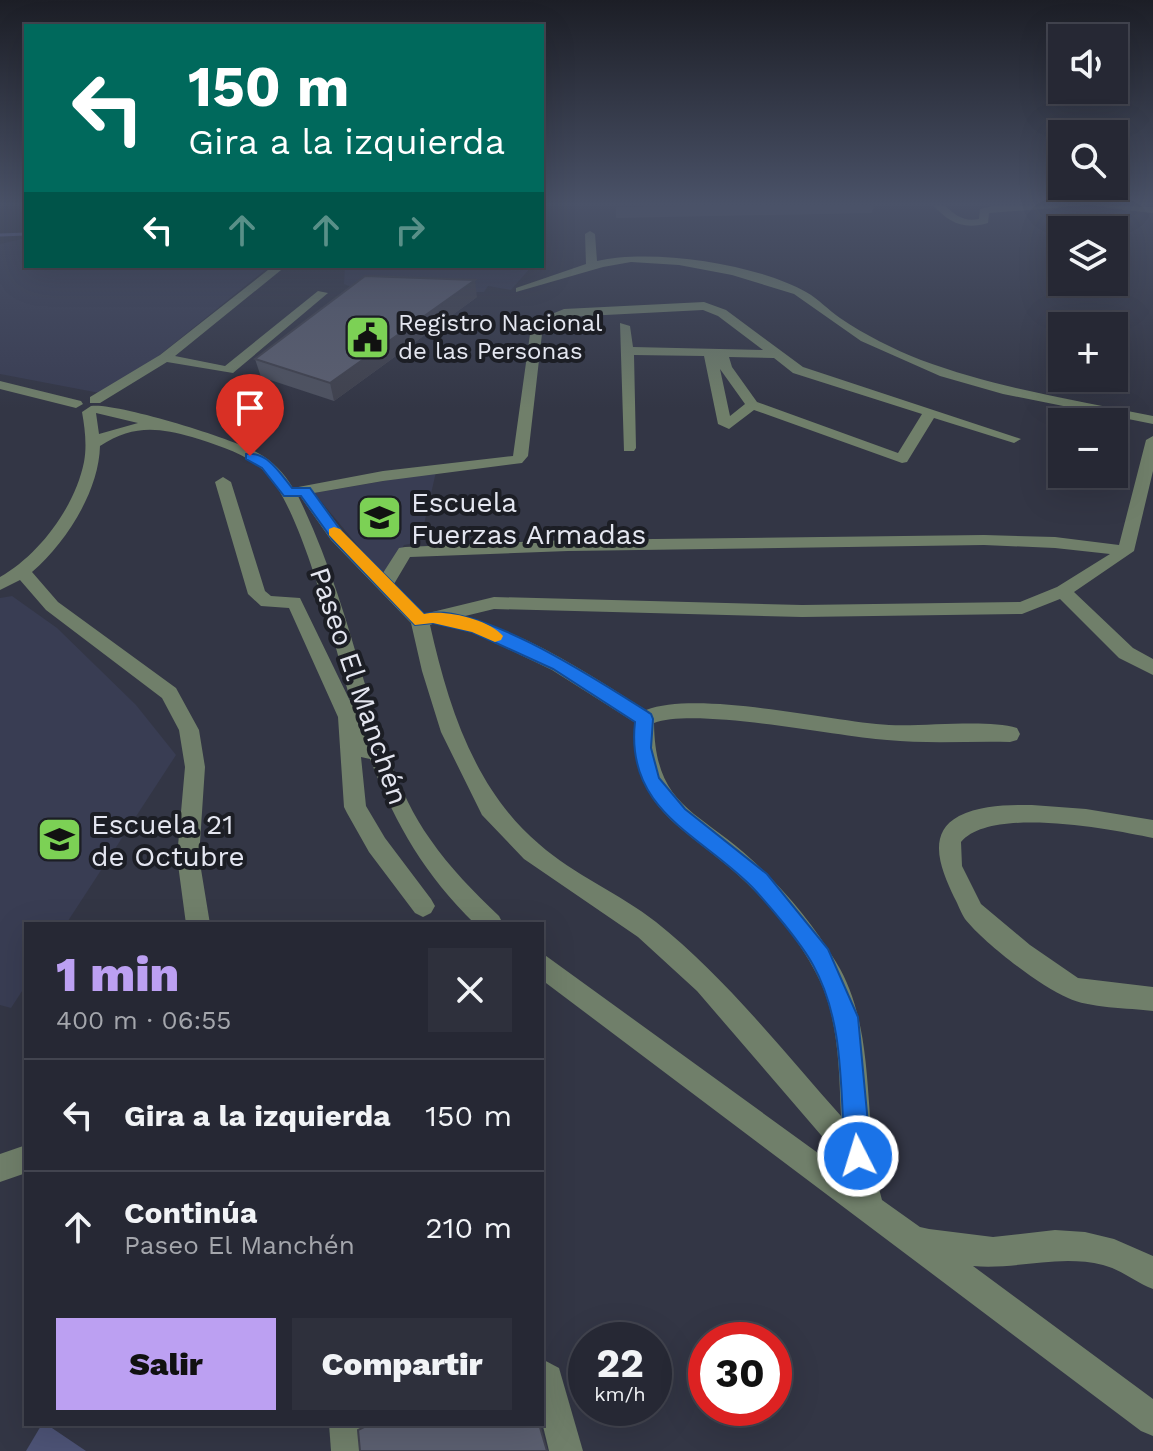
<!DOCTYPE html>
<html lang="es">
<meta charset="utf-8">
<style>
:root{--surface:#262834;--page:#2e303c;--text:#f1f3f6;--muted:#a4a6ac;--line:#42444f;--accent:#bca0f2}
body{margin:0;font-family:"Work Sans",sans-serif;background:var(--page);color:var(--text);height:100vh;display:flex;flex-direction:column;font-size:30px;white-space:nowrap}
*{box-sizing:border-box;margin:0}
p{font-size:26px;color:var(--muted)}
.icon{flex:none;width:44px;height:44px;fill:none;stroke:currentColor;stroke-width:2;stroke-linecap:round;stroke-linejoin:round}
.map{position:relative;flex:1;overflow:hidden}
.details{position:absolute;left:24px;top:922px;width:520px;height:504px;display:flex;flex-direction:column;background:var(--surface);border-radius:0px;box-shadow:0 8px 32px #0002,0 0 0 2px var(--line)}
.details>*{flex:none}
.top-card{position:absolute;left:24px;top:24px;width:520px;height:244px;border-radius:0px;box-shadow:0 8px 32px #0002,0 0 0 2px var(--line);background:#00695c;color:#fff;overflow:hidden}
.tools{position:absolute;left:1048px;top:24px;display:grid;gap:16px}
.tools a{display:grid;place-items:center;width:80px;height:80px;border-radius:0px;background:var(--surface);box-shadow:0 8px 32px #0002,0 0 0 2px var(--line);font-size:40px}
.speed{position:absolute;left:568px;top:1322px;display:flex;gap:16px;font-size:40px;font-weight:700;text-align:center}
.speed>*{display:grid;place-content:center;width:104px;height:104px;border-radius:50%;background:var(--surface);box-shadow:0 8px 32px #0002,0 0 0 2px var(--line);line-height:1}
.speed small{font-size:20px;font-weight:400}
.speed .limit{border:12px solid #d22;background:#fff;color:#111}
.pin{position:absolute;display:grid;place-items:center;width:68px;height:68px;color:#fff;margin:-82px -34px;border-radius:50% 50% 50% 0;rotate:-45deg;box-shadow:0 0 8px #0007}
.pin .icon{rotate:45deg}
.me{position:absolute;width:88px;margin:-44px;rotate:355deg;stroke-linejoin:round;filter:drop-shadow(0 0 6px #0008)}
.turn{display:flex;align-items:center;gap:28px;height:168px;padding:0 32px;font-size:36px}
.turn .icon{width:104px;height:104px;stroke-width:2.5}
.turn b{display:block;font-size:56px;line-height:68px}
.lanes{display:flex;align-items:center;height:76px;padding:0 32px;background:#0003;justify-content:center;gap:40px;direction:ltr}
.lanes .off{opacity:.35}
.round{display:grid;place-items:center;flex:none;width:84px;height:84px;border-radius:0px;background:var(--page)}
.head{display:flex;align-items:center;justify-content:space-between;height:136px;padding:0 32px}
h1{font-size:48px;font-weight:800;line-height:60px;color:var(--accent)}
.primary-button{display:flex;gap:16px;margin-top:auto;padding:16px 32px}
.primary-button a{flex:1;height:92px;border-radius:0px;background:var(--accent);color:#111;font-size:32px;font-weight:800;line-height:92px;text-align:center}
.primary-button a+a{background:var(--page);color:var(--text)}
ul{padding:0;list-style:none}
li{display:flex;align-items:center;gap:24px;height:112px;padding:0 32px;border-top:2px solid var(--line)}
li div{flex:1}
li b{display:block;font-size:30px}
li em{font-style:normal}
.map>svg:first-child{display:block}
.built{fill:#393d53}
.green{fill:#4d5376}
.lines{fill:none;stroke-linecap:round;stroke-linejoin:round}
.stream{stroke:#60679b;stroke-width:3}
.minor{fill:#707f6a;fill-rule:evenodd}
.wall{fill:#4e5260}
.shaded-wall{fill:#40424e}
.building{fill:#5b5f70;stroke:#40424e;stroke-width:2}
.route{fill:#1a73e8;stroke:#114b97;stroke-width:2}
.slow{fill:#f59e0b}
.labels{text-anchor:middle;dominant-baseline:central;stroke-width:8;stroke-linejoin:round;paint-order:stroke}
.far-poi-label{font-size:24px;fill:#e4e6f0;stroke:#1c1e25;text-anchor:start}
.poi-label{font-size:28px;fill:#e4e6f0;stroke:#1c1e25;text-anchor:start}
.street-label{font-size:28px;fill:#e4e6f0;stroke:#1c1e25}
</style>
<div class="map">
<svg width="1153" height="1451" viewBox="0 0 1153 1451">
<rect width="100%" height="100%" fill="#333645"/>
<g class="built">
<path d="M 26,238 L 26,266 L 270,266 L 110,395 L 0,374 L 0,244 Z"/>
<path d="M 345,266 L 532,266 L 511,290 L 488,286 L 484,292 L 367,293 L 344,284 Z"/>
<path d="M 436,472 L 420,542 L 404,545 L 384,577 L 314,493 Z"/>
<path d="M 12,596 L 57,628 L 136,705 L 176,755 L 66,924 L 26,924 L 26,985 L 11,1008 L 0,1005 L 0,598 Z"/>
</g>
<path class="green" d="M 42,1424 L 46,1424 L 86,1451 L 26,1451 Z"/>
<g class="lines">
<path class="stream" d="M 0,235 L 26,234"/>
<g class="minor">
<path d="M 933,205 L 944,205 C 955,215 963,222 979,219 L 980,209 L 997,205 L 1061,205 L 1056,208 L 989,213 L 988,223 C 964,230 949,223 933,205 Z"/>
<path d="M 1101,205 L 1153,207 L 1153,213 L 1106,208 Z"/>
<path d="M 590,231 L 595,234 L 597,261 C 652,248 757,264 806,292 C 819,299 828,310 840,318 C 865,335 893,349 921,360 C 996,388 1075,400 1153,416 L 1153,424 L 1003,394 L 940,376 L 861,341 L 794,294 L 732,275 L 679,265 L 631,262 L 603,267 L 516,292 L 516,288 L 586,264 L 585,234 Z"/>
<path d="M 273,266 L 286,266 L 175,356 L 225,366 L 318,291 L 328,293 L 233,373 L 167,362 L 100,403 L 90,403 L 90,397 L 160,355 Z"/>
<path d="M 704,302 L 726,310 L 803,367 L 1021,439 L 1014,443 L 934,418 L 907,462 L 902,463 L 754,410 L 729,429 L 718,424 L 704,356 L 634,355 L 636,448 L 634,451 L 624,451 L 620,323 L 630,326 L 633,347 L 763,350 L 718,316 L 703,310 L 566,317 L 550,324 L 542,334 L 528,456 L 522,463 L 383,481 L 314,493 L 343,532 L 383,573 L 399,548 L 405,547 L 568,540 L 984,535 L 1055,537 L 1119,545 L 1146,440 L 1153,436 L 1153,471 L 1134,551 L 1074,592 L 1133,648 L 1153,659 L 1153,675 L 1119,658 L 1060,599 L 1022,614 L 802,617 L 494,609 L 461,617 C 528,632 588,674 646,710 C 700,690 827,721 889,725 C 923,727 987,719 1017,728 L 1020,734 L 1017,740 L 1010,742 C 969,741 927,744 887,740 C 834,736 696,707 654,723 C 655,807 698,810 751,859 C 784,889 813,924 836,962 C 879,1032 861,1124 882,1200 L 920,1227 L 929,1229 L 993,1237 L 1055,1230 L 1085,1232 L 1114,1239 L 1153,1256 L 1153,1289 C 1135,1282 1122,1270 1103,1265 C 1058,1254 1017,1270 973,1266 L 1153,1399 L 1153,1436 L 1141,1431 L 542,980 L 542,953 L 847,1174 L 845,1163 L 697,991 L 638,937 L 524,859 L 482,815 L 441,732 L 422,671 L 411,623 L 331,540 L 300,496 L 298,496 C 327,555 346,618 364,681 C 381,734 397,793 430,839 C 450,868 474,892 499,916 L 503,924 L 475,924 C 424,874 396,825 370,759 L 361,757 L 366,806 L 385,838 L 431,899 L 435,906 L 431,913 L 423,917 L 415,913 L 369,852 L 347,813 L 344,807 L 338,717 L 289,608 L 261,606 L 248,594 L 215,482 L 223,477 L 231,482 L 265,591 L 271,596 L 300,598 L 352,705 C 336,651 302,506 264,471 C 245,453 217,445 192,437 C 157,427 132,425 100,446 C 99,491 66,543 32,572 L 58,602 L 176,688 L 199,730 L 205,767 L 199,857 L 210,924 L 186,924 L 177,857 L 185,767 L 179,730 L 162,698 L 46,610 L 20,580 L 0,590 L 0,577 C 39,555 75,507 84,462 C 87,446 85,429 82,412 L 91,406 C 115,402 235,439 258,453 C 273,461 284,473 293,488 L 383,471 L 513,456 L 530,334 L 542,318 L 564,309 ZM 729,357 L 774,358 L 793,373 L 922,414 L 898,453 L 757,402 L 732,367 ZM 720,369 L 745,404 L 730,416 ZM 96,413 L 138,423 L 99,434 ZM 984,545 L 1055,548 L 1110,554 L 1057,587 L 1020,602 L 802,605 L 494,597 L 424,614 L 394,584 L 410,557 L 568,551 ZM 435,623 L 472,632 L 552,670 L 634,722 C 633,806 673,820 730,868 C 765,898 802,941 821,983 C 839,1024 839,1072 841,1116 C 782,1050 726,978 656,922 C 619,893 574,875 539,844 C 474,789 448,705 430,625 Z"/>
<path d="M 0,381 L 81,401 L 83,404 L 76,408 L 0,389 Z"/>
<path d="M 1032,805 L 1086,809 L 1153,820 L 1153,838 C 1111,829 991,806 961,842 L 962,866 L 981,904 L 1030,945 L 1078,978 L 1153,987 L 1153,1011 C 1129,1008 1088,1008 1068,998 C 1040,986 984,943 965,919 C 961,913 958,904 954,897 C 942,871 925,834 959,816 C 981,805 1008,805 1032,805 Z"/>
<path d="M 26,1145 L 26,1173 L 0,1182 L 0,1154 Z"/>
<path d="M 542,1359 L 559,1368 L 583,1451 L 549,1451 L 542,1422 Z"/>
<path d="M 329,1424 L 363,1424 L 365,1451 L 331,1451 Z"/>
</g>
</g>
<g class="wall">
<path d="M 616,205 L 874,205 L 872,213 L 616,218 Z"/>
<path d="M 477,297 L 334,401 L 261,377 L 255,359 Z"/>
</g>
<path class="shaded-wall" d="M 475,280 L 477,297 L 334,401 L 330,383 Z"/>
<g class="building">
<path d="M 617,205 L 730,205 L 617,206 Z"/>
<path d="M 365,276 L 475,280 L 330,383 L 255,359 Z"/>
<path d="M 370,1424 L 539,1424 L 547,1451 L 360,1451 L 358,1430 Z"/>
</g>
<linearGradient id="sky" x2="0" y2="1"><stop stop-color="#1c1e26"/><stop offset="0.5" stop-color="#4a5268"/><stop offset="1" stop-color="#4a5268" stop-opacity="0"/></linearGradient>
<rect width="1153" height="408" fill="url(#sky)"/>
<path class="route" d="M 246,454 C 267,451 280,473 292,488 L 310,488 L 342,532 L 424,614 C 477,600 605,685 651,714 L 653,719 L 651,748 L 659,778 L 685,809 L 767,874 L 828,949 L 858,1017 L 871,1156 L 867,1165 L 858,1169 L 849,1165 L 845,1156 C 840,1092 845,1022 813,965 C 801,943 769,905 752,887 C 700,834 625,811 635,722 L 553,669 L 472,632 L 433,623 L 415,625 L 332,539 L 301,496 L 284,496 L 262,468 L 246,459 Z"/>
<path class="slow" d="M 334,527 L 340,529 L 424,614 C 444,609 489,619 503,636 L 501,640 L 495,642 L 472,632 L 433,623 L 415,625 L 329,535 L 329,529 Z"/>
<defs>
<symbol id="civic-square" viewBox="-11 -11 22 22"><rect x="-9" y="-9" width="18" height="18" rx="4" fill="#7cd155" stroke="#1c1e25"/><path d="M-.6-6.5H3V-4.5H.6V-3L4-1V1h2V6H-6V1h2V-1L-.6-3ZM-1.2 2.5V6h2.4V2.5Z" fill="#111"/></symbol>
<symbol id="school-square" viewBox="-11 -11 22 22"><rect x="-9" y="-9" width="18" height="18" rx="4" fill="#7cd155" stroke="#1c1e25"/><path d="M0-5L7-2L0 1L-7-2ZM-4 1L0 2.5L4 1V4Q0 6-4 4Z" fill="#111"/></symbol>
</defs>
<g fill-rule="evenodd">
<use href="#civic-square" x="342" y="312" width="51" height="51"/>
<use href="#school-square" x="354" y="492" width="51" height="51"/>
<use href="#school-square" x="34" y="814" width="51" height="51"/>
</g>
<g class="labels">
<g class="far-poi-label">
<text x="398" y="323">Registro Nacional<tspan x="398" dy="28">de las Personas</tspan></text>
</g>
<g class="poi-label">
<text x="411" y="502">Escuela<tspan x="411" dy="32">Fuerzas Armadas</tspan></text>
<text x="91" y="824">Escuela 21<tspan x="91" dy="32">de Octubre</tspan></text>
</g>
<g class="street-label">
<text transform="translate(359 686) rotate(71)">Paseo El Manchén</text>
</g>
</g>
</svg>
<div class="tools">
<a><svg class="icon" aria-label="sound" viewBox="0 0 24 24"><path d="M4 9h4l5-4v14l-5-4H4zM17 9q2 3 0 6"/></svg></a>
<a><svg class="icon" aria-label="search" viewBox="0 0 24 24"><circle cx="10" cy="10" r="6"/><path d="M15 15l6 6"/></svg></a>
<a><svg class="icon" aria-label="layers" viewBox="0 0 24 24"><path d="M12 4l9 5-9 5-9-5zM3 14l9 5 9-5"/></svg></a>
<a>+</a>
<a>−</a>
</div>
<div class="speed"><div>22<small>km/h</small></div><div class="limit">30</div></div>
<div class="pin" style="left:250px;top:456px;background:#d93025"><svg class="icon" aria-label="arrive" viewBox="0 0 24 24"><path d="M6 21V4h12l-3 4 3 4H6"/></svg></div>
<svg class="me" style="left:858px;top:1156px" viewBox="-20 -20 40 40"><circle r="17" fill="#1a73e8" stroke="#fff" stroke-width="3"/><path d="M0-11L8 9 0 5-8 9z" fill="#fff"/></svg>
<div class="top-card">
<div class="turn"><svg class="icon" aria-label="left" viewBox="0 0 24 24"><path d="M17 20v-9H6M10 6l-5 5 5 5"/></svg><div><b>150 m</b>Gira a la izquierda</div></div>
<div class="lanes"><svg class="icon" aria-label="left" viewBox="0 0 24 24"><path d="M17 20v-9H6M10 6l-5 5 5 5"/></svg><svg class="icon off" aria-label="ahead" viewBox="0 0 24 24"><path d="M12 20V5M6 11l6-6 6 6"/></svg><svg class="icon off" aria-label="ahead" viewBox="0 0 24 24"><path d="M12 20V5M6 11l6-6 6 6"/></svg><svg class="icon off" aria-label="right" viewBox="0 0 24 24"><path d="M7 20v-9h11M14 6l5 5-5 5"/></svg></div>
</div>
<section class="details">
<div class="head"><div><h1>1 min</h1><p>400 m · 06:55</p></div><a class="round"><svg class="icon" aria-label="close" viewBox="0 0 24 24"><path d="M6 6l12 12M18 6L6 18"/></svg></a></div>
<ul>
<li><svg class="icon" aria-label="left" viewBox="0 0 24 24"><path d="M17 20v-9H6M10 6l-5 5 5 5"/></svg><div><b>Gira a la izquierda</b></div><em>150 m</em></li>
<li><svg class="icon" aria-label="ahead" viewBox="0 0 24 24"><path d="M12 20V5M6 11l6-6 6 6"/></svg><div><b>Continúa</b><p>Paseo El Manchén</p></div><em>210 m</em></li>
</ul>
<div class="primary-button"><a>Salir</a><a>Compartir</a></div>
</section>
</div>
